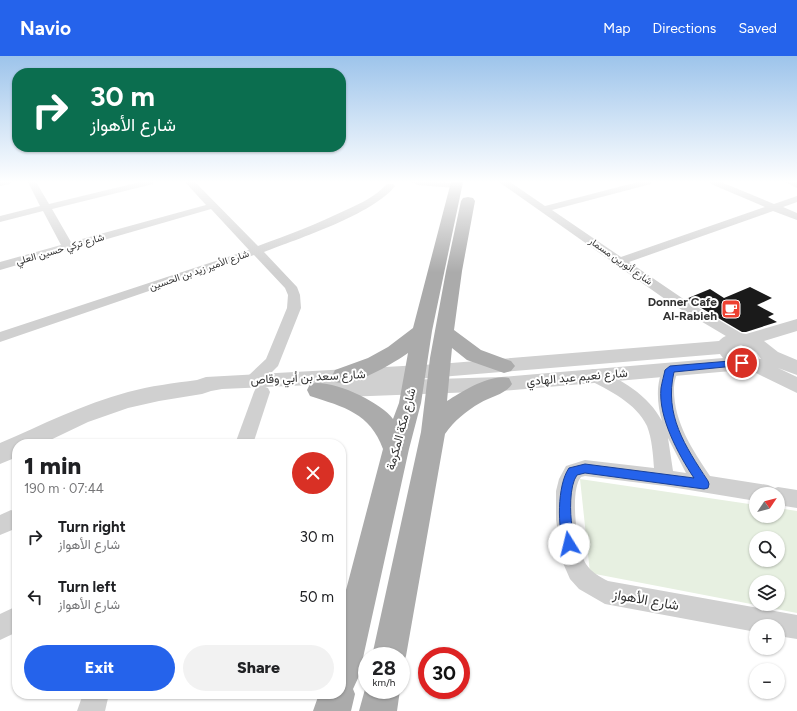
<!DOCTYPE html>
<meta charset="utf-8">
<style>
:root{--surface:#fff;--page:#f2f2f2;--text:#202124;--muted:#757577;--accent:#2563eb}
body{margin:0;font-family:Figtree,Vazirmatn,sans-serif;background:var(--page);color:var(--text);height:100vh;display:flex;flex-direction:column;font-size:15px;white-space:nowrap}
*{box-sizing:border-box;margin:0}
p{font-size:13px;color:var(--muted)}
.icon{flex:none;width:22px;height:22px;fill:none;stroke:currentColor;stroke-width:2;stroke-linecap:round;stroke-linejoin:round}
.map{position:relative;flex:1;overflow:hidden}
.details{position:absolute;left:12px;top:383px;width:334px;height:260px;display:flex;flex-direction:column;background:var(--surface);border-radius:16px;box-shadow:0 1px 3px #0004}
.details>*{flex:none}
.banner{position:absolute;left:12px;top:12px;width:334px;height:84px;border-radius:16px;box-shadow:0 1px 3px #0004;background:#0b6e4f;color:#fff;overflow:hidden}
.needle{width:26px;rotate:55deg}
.fabs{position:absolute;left:749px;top:431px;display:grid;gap:8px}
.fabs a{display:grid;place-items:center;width:36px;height:36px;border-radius:50%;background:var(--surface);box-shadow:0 1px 3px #0004;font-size:20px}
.speed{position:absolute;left:358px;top:591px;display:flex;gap:8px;font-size:20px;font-weight:700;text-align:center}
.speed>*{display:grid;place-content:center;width:52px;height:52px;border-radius:50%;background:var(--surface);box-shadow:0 1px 3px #0004;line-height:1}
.speed small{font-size:10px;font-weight:400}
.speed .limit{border:6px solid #d22;background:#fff;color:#111}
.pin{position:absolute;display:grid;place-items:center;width:34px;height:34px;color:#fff;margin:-17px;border:2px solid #fff;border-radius:50%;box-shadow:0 1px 4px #0007}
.me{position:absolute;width:44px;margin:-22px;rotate:351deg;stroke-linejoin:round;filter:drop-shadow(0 0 3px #0008)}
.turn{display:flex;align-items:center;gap:14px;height:84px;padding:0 12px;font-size:18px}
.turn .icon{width:52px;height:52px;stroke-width:2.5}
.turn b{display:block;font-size:28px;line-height:34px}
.round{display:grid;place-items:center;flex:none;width:42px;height:42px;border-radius:21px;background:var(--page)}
.headline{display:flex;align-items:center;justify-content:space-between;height:68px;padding:0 12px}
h1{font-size:24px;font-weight:800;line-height:30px}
.button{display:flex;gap:8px;margin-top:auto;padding:8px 12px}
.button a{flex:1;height:46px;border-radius:24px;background:var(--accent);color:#fff;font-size:16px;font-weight:800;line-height:46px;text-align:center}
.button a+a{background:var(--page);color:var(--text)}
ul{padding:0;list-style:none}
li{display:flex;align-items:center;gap:12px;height:60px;padding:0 12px}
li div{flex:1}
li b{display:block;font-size:15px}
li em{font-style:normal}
header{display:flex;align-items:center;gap:24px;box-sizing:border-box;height:56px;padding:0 20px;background:var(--accent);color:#fff}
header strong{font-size:19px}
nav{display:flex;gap:22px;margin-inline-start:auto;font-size:14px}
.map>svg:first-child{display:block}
.green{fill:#e7f0e1;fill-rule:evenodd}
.building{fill:#1a1a1a}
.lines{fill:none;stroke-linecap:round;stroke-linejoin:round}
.minor{fill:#d0d0d0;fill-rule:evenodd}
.tertiary{fill:#d0d0d0;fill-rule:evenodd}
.primary{fill:#ababab;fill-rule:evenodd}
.route{fill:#2563eb;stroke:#184099}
.labels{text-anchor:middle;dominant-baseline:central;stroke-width:4;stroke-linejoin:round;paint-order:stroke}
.far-street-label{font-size:10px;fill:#333;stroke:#fff}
.poi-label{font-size:12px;font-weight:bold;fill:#333;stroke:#fff;text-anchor:end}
.street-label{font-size:12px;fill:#333;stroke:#fff}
.near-street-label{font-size:14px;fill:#333;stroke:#fff}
</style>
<header>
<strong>Navio</strong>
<nav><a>Map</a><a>Directions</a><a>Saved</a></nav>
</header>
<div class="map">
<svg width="797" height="655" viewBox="0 0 797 655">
<rect width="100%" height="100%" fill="#fff"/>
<path class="green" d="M 580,423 L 756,449 L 756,460 L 778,460 L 778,452 L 797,455 L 797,557 L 590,517 ZM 756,482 L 778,482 L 778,504 L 756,504 ZM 756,526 L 778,526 L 778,548 L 756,548 Z"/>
<path class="building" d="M 750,231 L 772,242 L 757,249 L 774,258 L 768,261 L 777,266 L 746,276 L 742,276 L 686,243 L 710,233 L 724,242 Z"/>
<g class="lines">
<g class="minor">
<path d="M 0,126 L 12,126 L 10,128 L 0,130 Z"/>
<path d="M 28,126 L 36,126 L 49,148 L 140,126 L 154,126 L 153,128 L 52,153 L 71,186 L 206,149 L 185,126 L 195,126 L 258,190 C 288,179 317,168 346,154 C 361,147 375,141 387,128 L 393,128 L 395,130 C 374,158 297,183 264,196 L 297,231 L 300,239 L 301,252 L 278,310 L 260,328 L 254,330 L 248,328 L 246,324 L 248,320 L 266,303 L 287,252 L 288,239 L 285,232 L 254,199 L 0,286 L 0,276 L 249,194 L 211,153 L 0,214 L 0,206 L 61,189 L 43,155 L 0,166 L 0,160 L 40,150 Z"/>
<path d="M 412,126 L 460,127 L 462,129 L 457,132 L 417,129 Z"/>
<path d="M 499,126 L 510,126 L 545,150 L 638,126 L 652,126 L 651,128 L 552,154 L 621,201 L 765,151 L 711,128 L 710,126 L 721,126 L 774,148 L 797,140 L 797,146 L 783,151 L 797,157 L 797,164 L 773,155 L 629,206 L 682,242 L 746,280 L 748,283 L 746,286 L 741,288 L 736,286 L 672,248 Z"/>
<path d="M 785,126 L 797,126 L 797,132 Z"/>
<path d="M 670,308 L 675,309 L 678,313 C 677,319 674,325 674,331 C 673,365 692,393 710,420 L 768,429 L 775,432 L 778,431 L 797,434 L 797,452 L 778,449 L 778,438 L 756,438 L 756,445 L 665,430 L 585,420 L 581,421 C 569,435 577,493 586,508 C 591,516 600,521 608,525 L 797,559 L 797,583 L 778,580 L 778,570 L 756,570 L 756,576 L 605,548 L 579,533 L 570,523 L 563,507 L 556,464 L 556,435 L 559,423 L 566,410 L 585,404 L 654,412 C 653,398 652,383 647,370 C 636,347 609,334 587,323 L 585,319 L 587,315 L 593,313 C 620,321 649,340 662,365 C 657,348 655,326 665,309 ZM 668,382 L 686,417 L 673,415 Z"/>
<path d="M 262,330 L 268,332 L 270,336 L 253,388 L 235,388 L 254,336 L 256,332 Z"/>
<path d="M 11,454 L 17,457 L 17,472 L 0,479 L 0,459 Z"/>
<path d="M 17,550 L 17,576 L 0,584 L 0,558 Z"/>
<path d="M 83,638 L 109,638 L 105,655 L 77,655 Z"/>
</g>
<path class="tertiary" d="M 797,263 L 797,275 L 764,285 L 778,296 L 797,304 L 797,319 L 778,312 L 797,321 L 797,337 L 754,316 L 743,314 L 501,335 L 318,342 L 311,339 L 308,334 L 311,329 L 222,333 L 211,335 L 202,338 L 159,345 L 128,352 L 88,366 L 42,388 L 17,388 L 17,401 L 0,408 L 0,387 C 42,369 83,348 128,336 C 150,330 174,327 197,324 L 206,321 L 439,308 L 719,285 C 725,278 737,276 746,278 ZM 741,289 L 756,296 L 761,303 C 750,303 742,299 735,291 ZM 720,298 L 723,302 L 501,321 L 404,324 Z"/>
<g class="primary">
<path d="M 451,126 L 463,126 L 432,275 L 421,347 L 409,393 L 359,620 L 353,633 L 355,638 L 351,655 L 313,655 L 319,638 L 341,638 L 341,553 L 383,393 C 370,357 344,351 310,340 L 307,334 L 310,328 C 330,322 381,346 393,363 L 399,347 L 408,297 C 392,308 355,331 335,326 L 332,320 L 335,314 L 368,302 L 388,291 L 413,272 Z"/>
<path d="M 468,141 L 473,142 L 475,145 L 462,215 L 454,274 L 481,294 L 511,305 L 515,310 L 511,315 L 504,317 L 467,304 L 452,292 L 447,345 C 462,335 492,317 509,322 L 512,328 C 506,338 490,341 480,347 C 466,355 454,365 445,378 L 406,600 L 401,612 L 401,600 L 372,600 L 421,376 L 430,302 L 446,215 L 461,145 L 463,142 Z"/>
<path d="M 367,626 L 367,634 L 400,634 L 397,655 L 359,655 Z"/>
</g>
</g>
<linearGradient id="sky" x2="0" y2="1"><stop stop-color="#9dc4eb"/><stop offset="0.58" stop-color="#fff"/><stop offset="1" stop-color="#fff" stop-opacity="0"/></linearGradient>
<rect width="797" height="217" fill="url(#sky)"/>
<path class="route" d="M 742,304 L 746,307 L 745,309 L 674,316 C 664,359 685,390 708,425 L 709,428 L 708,432 L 704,433 L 585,417 L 577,419 C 569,430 570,458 572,470 C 573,478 576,485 573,492 L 569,494 L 565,492 C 557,473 557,429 569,412 L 585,408 L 694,422 C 678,398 658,361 661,332 C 662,326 664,319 665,314 L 670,310 Z"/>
<defs>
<symbol id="cafe-square" viewBox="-11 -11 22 22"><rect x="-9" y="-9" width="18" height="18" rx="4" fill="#ee4131" stroke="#fff"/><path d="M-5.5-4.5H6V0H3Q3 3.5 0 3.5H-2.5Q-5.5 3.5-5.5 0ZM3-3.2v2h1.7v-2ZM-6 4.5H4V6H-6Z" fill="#fff"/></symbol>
</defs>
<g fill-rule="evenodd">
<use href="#cafe-square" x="720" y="242" width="22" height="22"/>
</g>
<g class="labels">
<g class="far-street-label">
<text transform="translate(60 193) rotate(-16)">شارع تركي حسين العلي</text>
<text transform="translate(621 205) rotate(35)">شارع أنورين مسمار</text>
<text transform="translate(199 214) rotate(-19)">شارع الأمير زيد بن الحسين</text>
</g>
<g class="poi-label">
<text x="717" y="246">Donner Cafe<tspan x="717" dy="14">Al-Rabieh</tspan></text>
</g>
<g class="street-label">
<text transform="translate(308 321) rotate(-3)">شارع سعد بن أبي وقاص</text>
<text transform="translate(577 321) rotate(-5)">شارع نعيم عبد الهادي</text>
<text transform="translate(401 373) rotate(-75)">شارع مكة المكرمة</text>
</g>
<g class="near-street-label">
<text transform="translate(646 544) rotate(10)">شارع الأهواز</text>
</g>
</g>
</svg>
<div class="fabs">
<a><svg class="needle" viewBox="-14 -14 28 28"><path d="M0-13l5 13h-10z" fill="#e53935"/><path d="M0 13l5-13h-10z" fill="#757577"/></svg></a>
<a><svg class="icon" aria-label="search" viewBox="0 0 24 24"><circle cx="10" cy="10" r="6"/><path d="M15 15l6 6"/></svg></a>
<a><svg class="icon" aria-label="layers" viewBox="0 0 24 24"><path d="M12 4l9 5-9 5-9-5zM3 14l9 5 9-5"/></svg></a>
<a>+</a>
<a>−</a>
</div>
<div class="speed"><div>28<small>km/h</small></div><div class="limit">30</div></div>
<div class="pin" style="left:742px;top:307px;background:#d93025"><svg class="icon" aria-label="arrive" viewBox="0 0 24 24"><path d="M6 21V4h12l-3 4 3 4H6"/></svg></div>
<svg class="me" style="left:569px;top:488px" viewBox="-20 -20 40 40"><circle r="19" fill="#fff"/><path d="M0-13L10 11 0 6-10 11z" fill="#2563eb"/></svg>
<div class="banner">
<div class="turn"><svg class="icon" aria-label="right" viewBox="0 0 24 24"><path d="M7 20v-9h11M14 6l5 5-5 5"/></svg><div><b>30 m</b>شارع الأهواز</div></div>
</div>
<section class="details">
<div class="headline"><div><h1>1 min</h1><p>190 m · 07:44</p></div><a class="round" style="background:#d93025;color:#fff"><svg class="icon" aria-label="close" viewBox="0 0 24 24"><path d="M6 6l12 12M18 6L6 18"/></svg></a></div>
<ul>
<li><svg class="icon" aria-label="right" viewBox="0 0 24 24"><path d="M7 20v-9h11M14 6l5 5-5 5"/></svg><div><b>Turn right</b><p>شارع الأهواز</p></div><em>30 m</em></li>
<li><svg class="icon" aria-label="left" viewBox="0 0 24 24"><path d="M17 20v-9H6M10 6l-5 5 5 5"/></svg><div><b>Turn left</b><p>شارع الأهواز</p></div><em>50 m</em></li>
</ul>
<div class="button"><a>Exit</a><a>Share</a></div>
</section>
</div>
